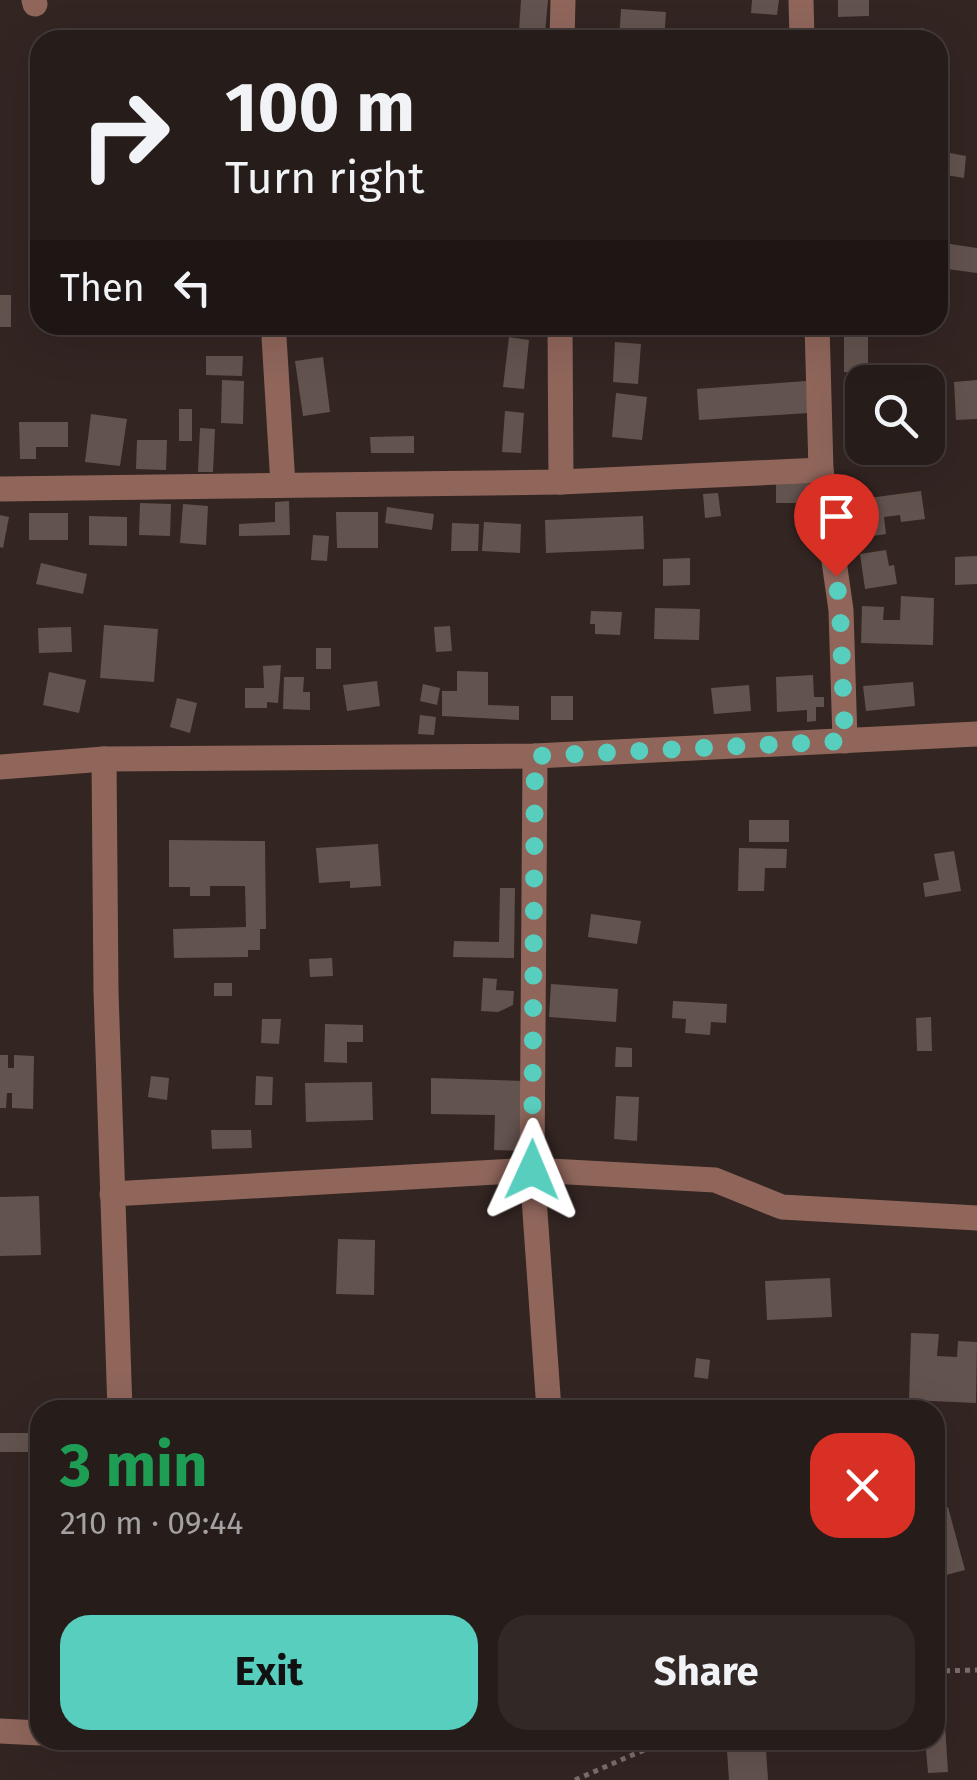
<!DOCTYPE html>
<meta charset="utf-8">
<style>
:root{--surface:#261c1a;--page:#322927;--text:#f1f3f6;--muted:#a4a1a2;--line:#423a39;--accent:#58cebf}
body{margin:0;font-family:"Fira Sans",sans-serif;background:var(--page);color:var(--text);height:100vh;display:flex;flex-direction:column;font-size:38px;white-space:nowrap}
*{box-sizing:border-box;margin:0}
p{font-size:32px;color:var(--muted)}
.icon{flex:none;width:55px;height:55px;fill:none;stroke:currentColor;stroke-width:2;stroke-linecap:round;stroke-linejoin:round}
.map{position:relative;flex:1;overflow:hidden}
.drawer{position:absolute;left:30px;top:1400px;width:915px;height:350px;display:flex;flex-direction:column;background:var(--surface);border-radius:30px;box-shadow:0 10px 40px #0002,0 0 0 2px var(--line)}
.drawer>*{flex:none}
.hud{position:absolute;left:30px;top:30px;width:918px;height:305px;border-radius:30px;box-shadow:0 10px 40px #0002,0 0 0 2px var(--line);background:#261c1a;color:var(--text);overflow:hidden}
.fabs{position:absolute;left:845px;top:365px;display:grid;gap:20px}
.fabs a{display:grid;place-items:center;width:100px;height:100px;border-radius:20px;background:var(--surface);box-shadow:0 10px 40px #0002,0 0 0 2px var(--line);font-size:50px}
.pin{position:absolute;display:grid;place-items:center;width:85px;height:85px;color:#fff;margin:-102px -42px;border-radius:50% 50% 50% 0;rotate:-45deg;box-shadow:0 0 10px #0007}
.pin .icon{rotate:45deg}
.me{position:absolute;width:110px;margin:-55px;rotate:1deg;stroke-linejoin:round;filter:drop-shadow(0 0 8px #0008)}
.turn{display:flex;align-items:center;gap:35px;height:210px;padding:0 30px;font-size:45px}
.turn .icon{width:130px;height:130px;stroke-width:2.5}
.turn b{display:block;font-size:70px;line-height:85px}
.then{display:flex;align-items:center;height:95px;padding:0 30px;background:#0003;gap:20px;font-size:38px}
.round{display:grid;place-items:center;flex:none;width:105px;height:105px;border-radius:30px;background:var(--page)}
.head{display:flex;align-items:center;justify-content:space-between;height:170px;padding:0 30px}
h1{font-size:60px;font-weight:700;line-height:75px;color:#1e9e55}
.cta{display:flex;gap:20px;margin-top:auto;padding:20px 30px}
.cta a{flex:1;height:115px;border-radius:30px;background:var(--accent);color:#111;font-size:40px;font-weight:700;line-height:115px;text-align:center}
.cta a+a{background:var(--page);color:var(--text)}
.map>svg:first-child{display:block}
.building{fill:#63534f}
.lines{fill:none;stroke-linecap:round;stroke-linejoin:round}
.path{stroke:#7b6f6c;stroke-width:5;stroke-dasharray:5 5;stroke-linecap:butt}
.minor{stroke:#90665b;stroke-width:25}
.route{stroke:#58cebf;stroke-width:18;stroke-dasharray:0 32.4}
</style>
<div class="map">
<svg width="977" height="1780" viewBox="0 0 977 1780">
<rect width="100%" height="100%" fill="#332522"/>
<g class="building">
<path d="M 521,0 L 548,0 L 545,33 L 519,31 Z"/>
<path d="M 752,0 L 779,0 L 777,15 L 751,13 Z"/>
<path d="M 838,0 L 869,0 L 869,16 L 838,17 Z"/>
<path d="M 621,9 L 666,12 L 664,40 L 619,40 Z"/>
<path d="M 850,28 L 879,30 L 879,40 L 849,40 Z"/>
<path d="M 924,28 L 924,40 L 887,40 L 887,29 Z"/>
<path d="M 37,48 L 40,49 L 40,88 L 35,88 Z"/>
<path d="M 37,150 L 40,150 L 40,195 L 35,194 Z"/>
<path d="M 950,153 L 966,156 L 964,178 L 946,175 Z"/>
<rect x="938" y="195" width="7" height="26"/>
<path d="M 33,201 L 40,202 L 40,234 L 29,233 Z"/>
<path d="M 950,244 L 977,248 L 977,273 L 947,269 Z"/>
<rect x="0" y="295" width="11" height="32"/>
<path d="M 844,333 L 868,334 L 868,373 L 844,372 Z"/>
<path d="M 509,337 L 529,340 L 524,389 L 503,387 Z"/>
<path d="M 615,342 L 641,344 L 638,384 L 613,382 Z"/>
<path d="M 206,356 L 243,356 L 242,376 L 206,375 Z"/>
<path d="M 323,357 L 330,412 L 303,416 L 295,361 Z"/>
<path d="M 222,380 L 244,381 L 243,424 L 221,423 Z"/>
<path d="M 977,380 L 977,419 L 956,420 L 954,382 Z"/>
<path d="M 806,381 L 809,413 L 699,420 L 697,389 Z"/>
<path d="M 616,393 L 647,397 L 642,440 L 612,437 Z"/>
<rect x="179" y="409" width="13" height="32"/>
<path d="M 505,411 L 524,413 L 521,453 L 502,452 Z"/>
<path d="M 91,414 L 127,419 L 120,466 L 85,462 Z"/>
<path d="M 19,422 L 68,422 L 68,447 L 36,447 L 36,459 L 20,459 Z"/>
<path d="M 200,428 L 215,429 L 213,472 L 198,472 Z"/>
<path d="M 414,436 L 414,453 L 371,453 L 370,437 Z"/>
<path d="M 137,440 L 167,440 L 166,470 L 136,469 Z"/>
<path d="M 776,481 L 809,482 L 809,503 L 776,503 Z"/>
<path d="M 921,491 L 925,519 L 901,522 L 900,515 L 884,517 L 886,534 L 866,537 L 861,499 Z"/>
<path d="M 718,493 L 721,516 L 705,518 L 703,494 Z"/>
<path d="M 289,501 L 290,535 L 239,536 L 239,524 L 275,522 L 275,502 Z"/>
<path d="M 140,503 L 171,504 L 170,536 L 139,535 Z"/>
<path d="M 183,504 L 208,506 L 206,545 L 180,543 Z"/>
<path d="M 387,507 L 434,514 L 432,530 L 385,523 Z"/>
<path d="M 336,512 L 378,512 L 378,548 L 337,548 Z"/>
<rect x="29" y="513" width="39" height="27"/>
<path d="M 0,515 L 9,517 L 3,548 L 0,547 Z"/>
<path d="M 89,516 L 127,517 L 127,546 L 89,545 Z"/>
<path d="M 643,516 L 644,549 L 546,553 L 545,520 Z"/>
<path d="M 484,522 L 521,524 L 520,553 L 482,551 Z"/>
<path d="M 452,523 L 479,524 L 478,551 L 451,551 Z"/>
<path d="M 313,535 L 329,536 L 327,561 L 311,560 Z"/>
<path d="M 886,550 L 889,566 L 894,565 L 897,584 L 865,589 L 860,554 Z"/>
<path d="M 977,556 L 977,584 L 955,585 L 955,557 Z"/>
<path d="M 690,558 L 690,585 L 663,586 L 663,559 Z"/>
<path d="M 41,563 L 87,574 L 83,594 L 36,584 Z"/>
<path d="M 901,596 L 934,598 L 933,645 L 861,643 L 862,606 L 884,607 L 883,620 L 900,620 Z"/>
<path d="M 655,608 L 700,609 L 699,640 L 654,639 Z"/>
<path d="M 591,611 L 622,612 L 620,635 L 595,634 L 595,624 L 590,624 Z"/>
<path d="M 104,625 L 158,629 L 154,682 L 100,678 Z"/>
<path d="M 450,626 L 452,651 L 436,652 L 434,627 Z"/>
<path d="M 71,627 L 72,652 L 39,653 L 38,628 Z"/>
<rect x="316" y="648" width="15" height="21"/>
<path d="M 281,665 L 278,703 L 267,702 L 267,708 L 245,708 L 245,688 L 264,688 L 263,666 Z"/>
<path d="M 457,671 L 488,672 L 488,705 L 519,706 L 519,720 L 442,716 L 442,691 L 457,691 Z"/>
<path d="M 49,672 L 86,680 L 79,713 L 43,705 Z"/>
<path d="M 813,675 L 814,697 L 824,697 L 824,707 L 816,707 L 816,721 L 807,722 L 807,710 L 777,712 L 776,677 Z"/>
<path d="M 284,677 L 304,677 L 303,692 L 310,692 L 310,710 L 283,709 Z"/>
<path d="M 377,681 L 380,706 L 347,711 L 343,685 Z"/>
<path d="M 913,682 L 915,706 L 866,711 L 863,686 Z"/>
<path d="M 423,684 L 440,688 L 437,705 L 420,701 Z"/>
<path d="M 749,685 L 751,711 L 714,714 L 711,688 Z"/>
<rect x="551" y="696" width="22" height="24"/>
<path d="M 177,698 L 197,703 L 190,733 L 170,727 Z"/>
<path d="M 420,715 L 436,717 L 434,735 L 418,734 Z"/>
<rect x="749" y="820" width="40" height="22"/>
<path d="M 169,840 L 265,841 L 266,929 L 260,929 L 260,950 L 248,950 L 248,957 L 174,958 L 173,929 L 246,927 L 245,886 L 210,886 L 210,896 L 190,896 L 190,887 L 169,887 Z"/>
<path d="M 378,844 L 381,886 L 350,888 L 350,881 L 319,883 L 316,848 Z"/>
<path d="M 739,848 L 787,849 L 786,868 L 765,868 L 764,891 L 738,891 Z"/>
<path d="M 954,851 L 961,891 L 925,897 L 923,883 L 939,880 L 934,854 Z"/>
<path d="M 500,888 L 515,888 L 514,958 L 453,957 L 454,941 L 499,942 Z"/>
<path d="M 591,914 L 641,921 L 637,944 L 588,937 Z"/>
<path d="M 332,958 L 333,976 L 310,977 L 309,959 Z"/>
<path d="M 483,978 L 497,979 L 496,990 L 514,991 L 513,1005 L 498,1012 L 481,1011 Z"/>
<rect x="214" y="983" width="18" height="13"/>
<path d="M 551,984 L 618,989 L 616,1022 L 549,1017 Z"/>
<path d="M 673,1001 L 727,1004 L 726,1023 L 711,1022 L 710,1035 L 685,1033 L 686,1019 L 672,1018 Z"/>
<path d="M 931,1017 L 932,1051 L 917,1051 L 916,1018 Z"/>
<path d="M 262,1019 L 281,1019 L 279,1044 L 261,1043 Z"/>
<path d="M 325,1024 L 363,1025 L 363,1042 L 347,1042 L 347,1063 L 324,1062 Z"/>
<path d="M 616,1047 L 632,1048 L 632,1067 L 615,1067 Z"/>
<path d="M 0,1055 L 8,1055 L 8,1068 L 14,1068 L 14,1055 L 34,1056 L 33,1109 L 12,1108 L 12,1093 L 7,1093 L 6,1108 L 0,1108 Z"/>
<path d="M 151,1076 L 169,1078 L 167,1100 L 148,1097 Z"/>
<path d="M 256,1076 L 273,1077 L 272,1105 L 255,1105 Z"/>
<path d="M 431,1078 L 525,1081 L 523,1151 L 494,1150 L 495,1115 L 431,1114 Z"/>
<path d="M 372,1082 L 373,1120 L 306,1122 L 305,1083 Z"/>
<path d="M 616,1096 L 639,1097 L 637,1141 L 614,1139 Z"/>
<path d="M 211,1130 L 251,1130 L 252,1148 L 212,1149 Z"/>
<path d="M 39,1196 L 41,1255 L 0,1256 L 0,1197 Z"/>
<path d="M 338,1239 L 375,1240 L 374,1295 L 336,1294 Z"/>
<path d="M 830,1278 L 832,1317 L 767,1320 L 765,1281 Z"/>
<path d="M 911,1333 L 939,1334 L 937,1356 L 957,1357 L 958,1341 L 977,1342 L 976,1403 L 909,1400 Z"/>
<path d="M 696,1358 L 710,1360 L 708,1379 L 694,1377 Z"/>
<path d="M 488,1400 L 488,1410 L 416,1410 L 416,1401 Z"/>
<path d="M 0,1433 L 38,1433 L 39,1452 L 0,1452 Z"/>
<path d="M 948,1507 L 965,1570 L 935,1578 L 935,1511 Z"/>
<path d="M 935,1724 L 945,1724 L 948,1772 L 928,1773 L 926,1750 L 917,1751 L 922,1742 L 915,1746 L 915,1740 L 935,1740 Z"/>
<path d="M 766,1749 L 768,1780 L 729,1780 L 727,1751 Z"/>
</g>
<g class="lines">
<g class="path">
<path d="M 935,1671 L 977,1670"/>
<path d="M 575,1780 L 667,1740"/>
</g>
<g class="minor">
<path d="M 34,0 L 35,4"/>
<path d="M 801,0 L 802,40"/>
<path d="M 562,40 L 563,0"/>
<path d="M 560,325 L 561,482"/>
<path d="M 817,325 L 821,470 L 841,610 L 845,741"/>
<path d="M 274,337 L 283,485"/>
<path d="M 0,489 L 561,482 L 821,470"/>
<path d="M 535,756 L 532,1170 L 549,1410"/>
<path d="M 104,759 L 106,992 L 120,1410"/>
<path d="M 0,767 L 104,759 L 535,756 L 977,734"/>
<path d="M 112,1194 L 532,1170 L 715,1180 L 782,1207 L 977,1218"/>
<path d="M 0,1731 L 40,1733"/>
</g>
</g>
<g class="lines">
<path class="route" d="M 532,1170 L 535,756 L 845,741 L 840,610 L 836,576"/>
</g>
</svg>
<div class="fabs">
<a><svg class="icon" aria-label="search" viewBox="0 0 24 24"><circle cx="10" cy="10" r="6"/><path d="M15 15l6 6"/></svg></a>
</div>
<div class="pin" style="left:836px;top:576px;background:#d93025"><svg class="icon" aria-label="arrive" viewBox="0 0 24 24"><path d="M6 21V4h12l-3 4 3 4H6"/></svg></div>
<svg class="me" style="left:532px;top:1170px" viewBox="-20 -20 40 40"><path d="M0-17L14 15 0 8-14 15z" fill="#58cebf" stroke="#fff" stroke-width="4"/></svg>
<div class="hud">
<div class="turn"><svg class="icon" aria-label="right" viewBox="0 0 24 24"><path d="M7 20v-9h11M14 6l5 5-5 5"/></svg><div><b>100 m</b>Turn right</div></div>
<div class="then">Then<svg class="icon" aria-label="left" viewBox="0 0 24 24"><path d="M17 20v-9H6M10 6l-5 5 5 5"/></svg></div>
</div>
<section class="drawer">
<div class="head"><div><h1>3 min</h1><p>210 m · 09:44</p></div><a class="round" style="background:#d93025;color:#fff"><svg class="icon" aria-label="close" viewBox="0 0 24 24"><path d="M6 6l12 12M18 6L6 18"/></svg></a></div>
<div class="cta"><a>Exit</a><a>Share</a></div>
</section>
</div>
